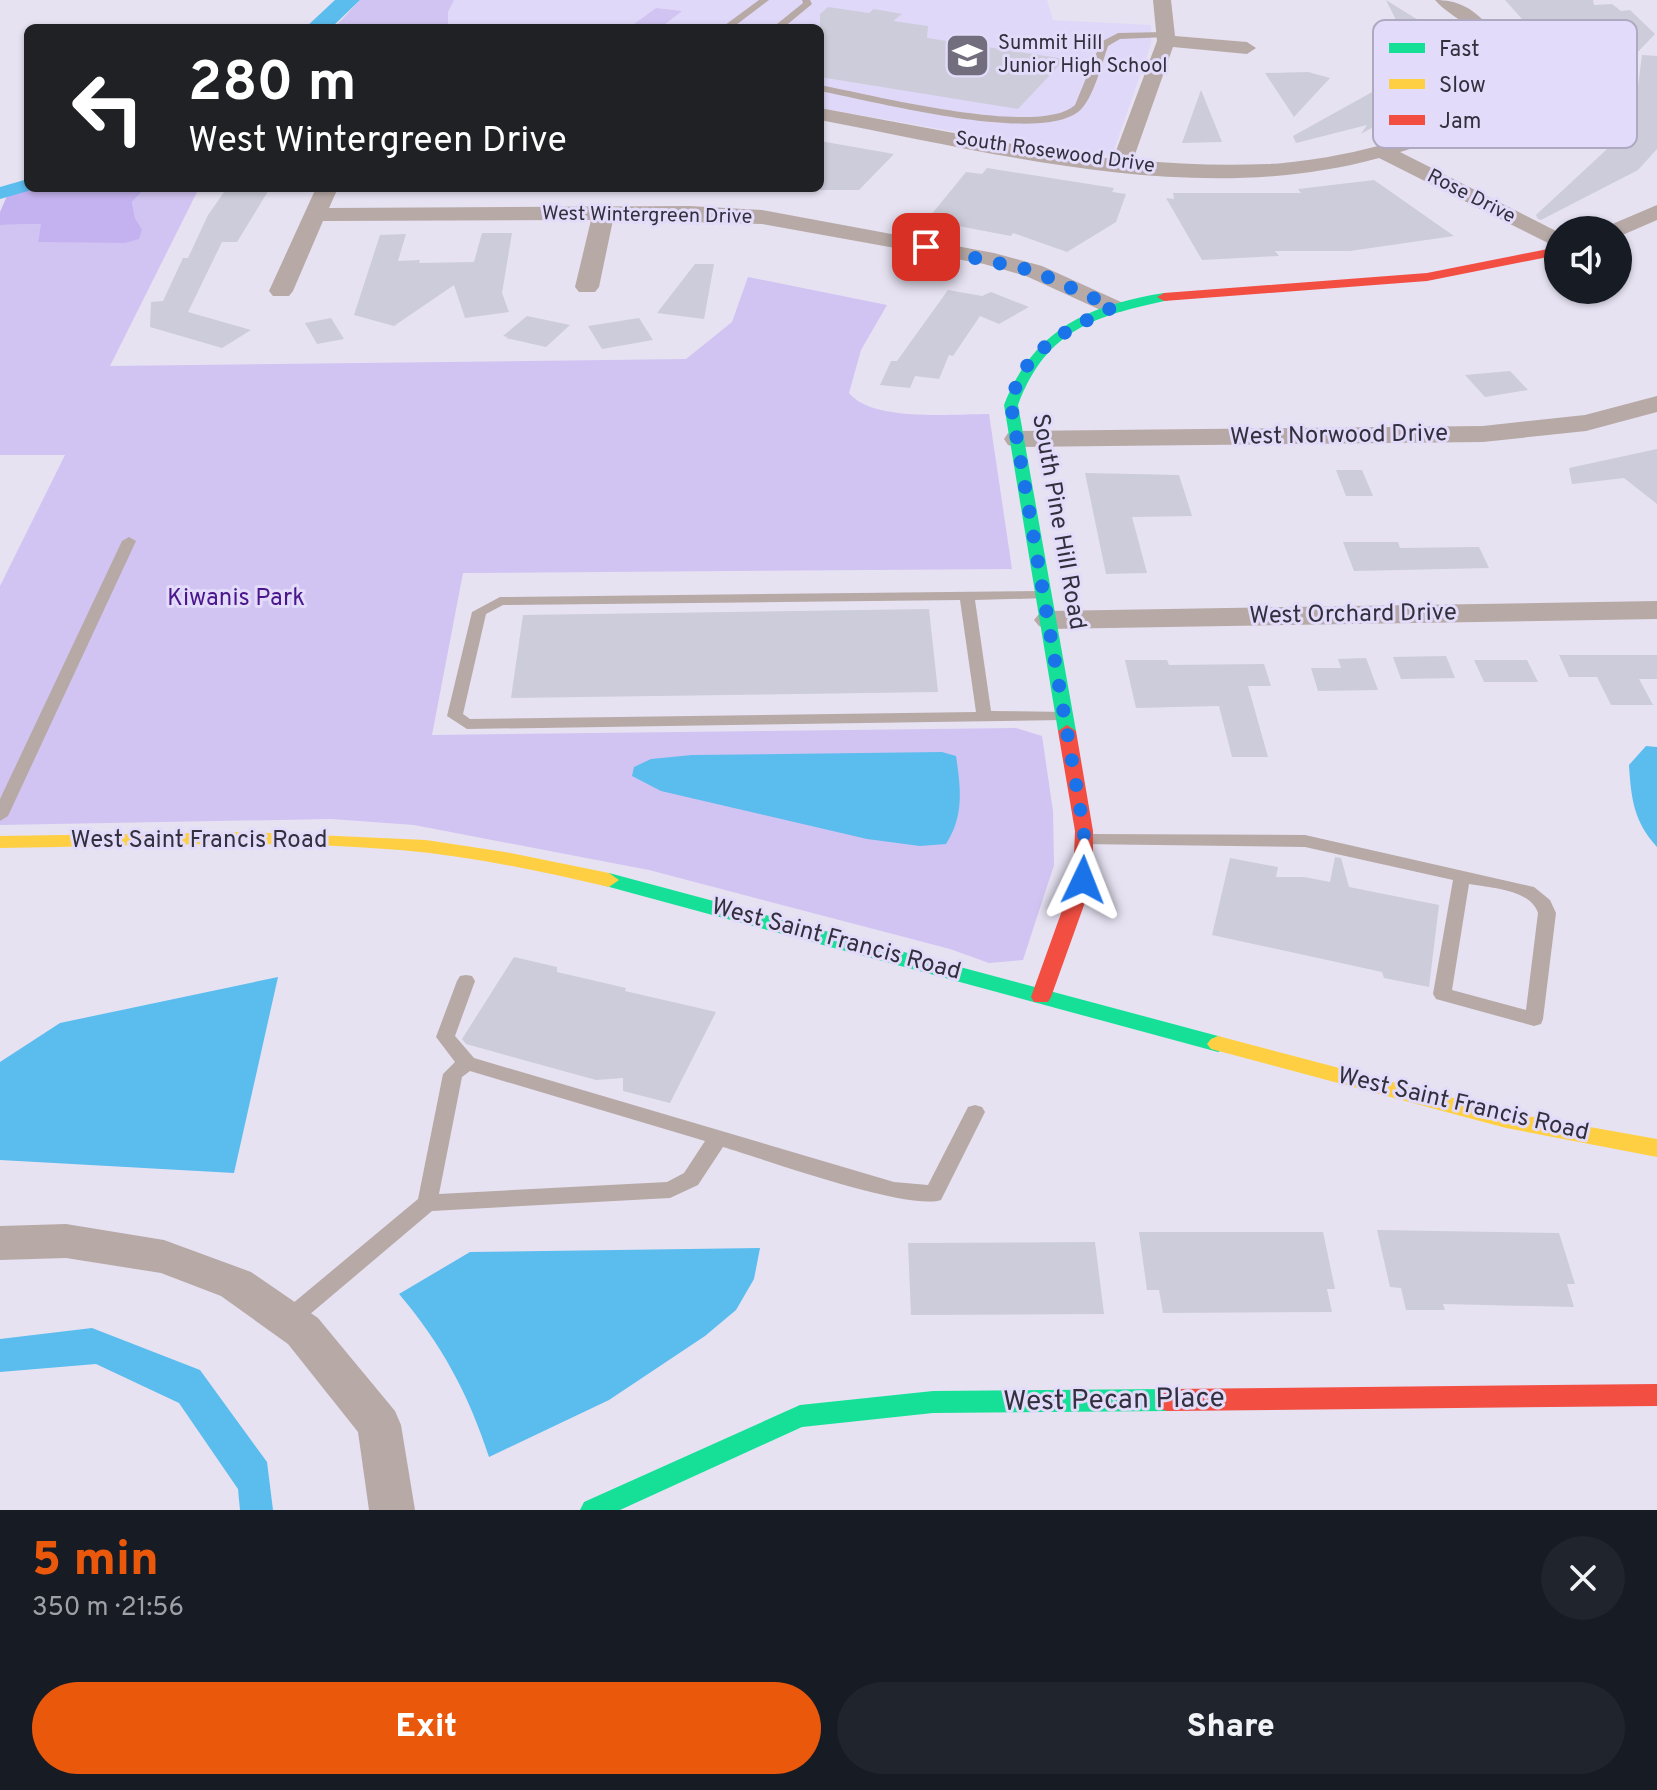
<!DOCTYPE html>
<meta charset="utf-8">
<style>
:root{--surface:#171b24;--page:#20242c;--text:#f1f3f6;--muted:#9ea1a6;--accent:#ea580c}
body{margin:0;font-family:Overpass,sans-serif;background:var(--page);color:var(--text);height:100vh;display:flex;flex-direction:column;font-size:30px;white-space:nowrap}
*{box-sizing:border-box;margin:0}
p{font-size:26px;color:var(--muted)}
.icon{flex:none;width:44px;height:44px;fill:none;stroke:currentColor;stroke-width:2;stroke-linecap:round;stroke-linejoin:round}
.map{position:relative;height:1510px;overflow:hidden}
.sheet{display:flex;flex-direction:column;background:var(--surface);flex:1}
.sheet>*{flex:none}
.banner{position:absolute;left:24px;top:24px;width:800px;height:168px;border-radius:12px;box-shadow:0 2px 6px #0004;background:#202124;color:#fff;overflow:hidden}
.buttons{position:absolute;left:1544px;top:216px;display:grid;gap:16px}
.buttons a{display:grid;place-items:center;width:88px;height:88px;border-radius:50%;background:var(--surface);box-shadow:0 2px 6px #0004;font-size:40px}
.pin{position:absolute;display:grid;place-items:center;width:68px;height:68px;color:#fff;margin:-34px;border-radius:16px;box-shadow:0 4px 12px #0006}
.me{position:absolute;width:88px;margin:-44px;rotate:2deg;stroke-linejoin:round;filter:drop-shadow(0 0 6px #0008)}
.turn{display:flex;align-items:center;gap:28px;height:168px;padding:0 32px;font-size:36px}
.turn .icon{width:104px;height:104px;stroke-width:2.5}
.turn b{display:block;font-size:56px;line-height:68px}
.round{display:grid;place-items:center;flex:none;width:84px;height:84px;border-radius:42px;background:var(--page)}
.headline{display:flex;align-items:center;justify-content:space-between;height:136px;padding:0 32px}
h1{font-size:48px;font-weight:800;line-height:60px;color:var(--accent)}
.primary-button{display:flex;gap:16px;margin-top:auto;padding:16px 32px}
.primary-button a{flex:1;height:92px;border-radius:48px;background:var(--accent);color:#fff;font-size:32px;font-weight:800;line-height:92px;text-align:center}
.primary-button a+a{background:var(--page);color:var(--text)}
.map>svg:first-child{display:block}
.built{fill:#e0d8f8}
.green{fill:#d1c4f2}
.forest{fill:#c4b2f0}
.water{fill:#5bbcee}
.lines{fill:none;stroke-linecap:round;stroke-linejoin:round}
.canal{fill:#5bbcee;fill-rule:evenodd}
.building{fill:#ccccda}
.lane{fill:#b7a9a6;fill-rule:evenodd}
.street{fill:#b7a9a6;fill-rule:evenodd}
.fast{fill:#16e098;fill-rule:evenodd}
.slow{fill:#ffcf43;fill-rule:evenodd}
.jam{fill:#f24e42;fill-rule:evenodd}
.route{stroke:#1a73e8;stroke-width:14;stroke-dasharray:0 25.2}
.labels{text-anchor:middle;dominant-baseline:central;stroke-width:6;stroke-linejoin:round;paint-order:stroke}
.far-poi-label{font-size:20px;fill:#33303e;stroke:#e2dbf9;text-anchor:start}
.far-street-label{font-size:20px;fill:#33303e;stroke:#e2dbf9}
.street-label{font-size:24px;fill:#33303e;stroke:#e2dbf9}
.park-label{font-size:24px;fill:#4b168c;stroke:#e2dbf9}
.near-street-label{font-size:28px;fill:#33303e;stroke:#e2dbf9}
.key{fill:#e2dbf9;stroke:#aea8c1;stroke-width:2}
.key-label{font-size:22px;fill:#33303e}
</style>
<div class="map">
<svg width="1657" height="1510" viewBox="0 0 1657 1510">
<rect width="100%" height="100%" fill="#e6e2f2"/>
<path class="built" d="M 454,0 L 1047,0 L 1053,20 L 1151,25 L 1151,44 L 1114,150 L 1104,156 L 1088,155 L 820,108 L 820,28 L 448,28 L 448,12 Z"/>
<g class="green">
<path d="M 360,0 L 454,0 L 448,12 L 448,28 L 334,28 Z"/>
<path d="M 656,8 L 682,11 L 660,28 L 630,27 Z"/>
<path d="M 145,188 L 199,188 L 110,366 L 686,359 L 732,322 L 748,277 L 887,305 L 861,350 L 849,393 C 872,422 953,414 989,414 L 1012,569 L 463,573 L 432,735 L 1016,728 L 1042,736 L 1053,811 L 1054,865 L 1023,960 L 989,963 L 950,949 L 649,870 L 414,825 L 331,819 L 0,825 L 0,586 L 65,455 L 0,455 L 0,225 L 42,224 L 38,242 L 142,229 L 135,218 L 132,202 Z"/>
</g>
<path class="forest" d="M 28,186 L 28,188 L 145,188 L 132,202 L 135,218 L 142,229 L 139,239 L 125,243 L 38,242 L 41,224 L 0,225 L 0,212 L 10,189 Z"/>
<g class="water">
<path d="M 335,0 L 360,0 L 331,28 L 305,28 Z"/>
<path d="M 1646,746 L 1657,747 L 1657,847 C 1634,822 1631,799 1629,765 Z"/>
<path d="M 942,752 L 956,756 C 961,789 964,816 946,844 L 920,846 L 867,839 L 661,791 L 632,776 L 634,767 L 651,759 L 692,755 Z"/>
<path d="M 278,977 L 234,1173 L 0,1160 L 0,1062 L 60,1023 Z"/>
<path d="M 760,1248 L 754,1279 L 736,1310 L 705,1336 L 609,1400 L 489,1457 C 469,1395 441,1343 399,1294 L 470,1252 Z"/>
<path d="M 92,1328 L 200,1370 L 267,1462 L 273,1510 L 240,1510 L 238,1489 L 179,1403 L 96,1364 L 0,1372 L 0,1339 Z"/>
</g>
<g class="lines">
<path class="canal" d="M 28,179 L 28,188 L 35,189 L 0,199 L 0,187 Z"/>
</g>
<g class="building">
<path d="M 1386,0 L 1426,25 L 1426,41 L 1407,42 Z"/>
<path d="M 1505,0 L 1593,0 L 1594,5 L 1612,4 L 1621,11 L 1630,10 L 1655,34 L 1634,56 L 1584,55 L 1589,82 L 1574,119 L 1555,138 L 1526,131 L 1547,89 L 1546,53 L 1531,29 Z"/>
<path d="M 828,7 L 869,13 L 874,9 L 902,14 L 893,21 L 928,26 L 927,38 L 1065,59 L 1018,109 L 820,77 L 820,14 Z"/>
<path d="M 1642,55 L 1657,56 L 1657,149 L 1638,170 L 1541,220 L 1538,219 L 1536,215 L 1633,125 Z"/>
<path d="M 1308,72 L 1330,78 L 1294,117 L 1265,73 Z"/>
<path d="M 1408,72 L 1442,79 L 1430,95 L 1361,134 L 1367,125 L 1296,143 L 1293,136 L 1374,91 L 1387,95 L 1399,77 Z"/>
<path d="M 1201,90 L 1222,142 L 1182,143 Z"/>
<path d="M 820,141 L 894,154 L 859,190 L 820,190 Z"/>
<path d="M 987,168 L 1114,188 L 1112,192 L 1126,194 L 1116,222 L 1067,252 L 1013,233 L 1011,236 L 937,222 L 941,216 L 931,215 L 966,172 L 982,174 Z"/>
<path d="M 1374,180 L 1454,236 L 1350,251 L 1275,251 L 1279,256 L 1202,260 L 1166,198 L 1174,199 L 1173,193 L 1301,193 L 1298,189 Z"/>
<path d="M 227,188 L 270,188 L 237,242 L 222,242 L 188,312 L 251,330 L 222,348 L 150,327 L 151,302 L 163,301 L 183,258 L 188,258 L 208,215 Z"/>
<path d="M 482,233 L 512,233 L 502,293 L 509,312 L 465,318 L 454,285 L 394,326 L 354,315 L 380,235 L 406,234 L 398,261 L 420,260 L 419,263 L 474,262 Z"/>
<path d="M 695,264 L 714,264 L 704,319 L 657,313 Z"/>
<path d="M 948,290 L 982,296 L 991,292 L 1029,307 L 999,324 L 980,316 L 953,356 L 949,355 L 939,379 L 915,376 L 910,388 L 880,385 L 891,361 L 897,361 Z"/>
<path d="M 527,316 L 570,325 L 546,347 L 506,338 L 508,337 L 503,336 Z"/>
<path d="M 331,318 L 344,339 L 317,344 L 305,323 Z"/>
<path d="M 639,318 L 653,340 L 602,349 L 588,326 Z"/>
<path d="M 1510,371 L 1528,390 L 1485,397 L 1465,375 Z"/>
<path d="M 1657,449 L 1657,504 L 1624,478 L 1572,484 L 1569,468 Z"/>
<path d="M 1336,470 L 1362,470 L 1373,496 L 1346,496 Z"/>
<path d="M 1085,473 L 1179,475 L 1192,516 L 1132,517 L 1147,573 L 1106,574 Z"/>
<path d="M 1343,542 L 1398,542 L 1400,548 L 1479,547 L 1489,568 L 1354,571 Z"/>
<path d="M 929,609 L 938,692 L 511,698 L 523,615 Z"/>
<path d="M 1559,655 L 1657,655 L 1657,679 L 1639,679 L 1653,705 L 1611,705 L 1597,677 L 1569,677 Z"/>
<path d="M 1446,656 L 1455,678 L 1401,679 L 1393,657 Z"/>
<path d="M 1366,658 L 1378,690 L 1318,691 L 1311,668 L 1341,668 L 1338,659 Z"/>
<path d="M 1125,660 L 1167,660 L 1169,665 L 1264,664 L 1271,686 L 1248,686 L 1268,757 L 1232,757 L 1219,706 L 1136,708 Z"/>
<path d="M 1474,660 L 1527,660 L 1538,682 L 1484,682 Z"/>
<path d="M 1335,857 L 1341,858 L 1349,887 L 1439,905 L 1429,987 L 1384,978 L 1382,972 L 1212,935 L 1230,858 L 1278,867 L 1276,877 L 1304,877 L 1330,882 Z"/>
<path d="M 514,957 L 557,967 L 557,972 L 626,988 L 625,991 L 716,1012 L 670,1103 L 623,1091 L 623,1078 L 596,1080 L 466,1044 L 462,1039 Z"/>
<path d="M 1377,1230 L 1559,1233 L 1575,1284 L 1567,1284 L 1574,1307 L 1443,1304 L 1445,1310 L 1406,1310 L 1401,1288 L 1390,1287 Z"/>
<path d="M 1139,1232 L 1323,1232 L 1335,1289 L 1327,1289 L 1332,1312 L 1163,1313 L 1159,1290 L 1147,1290 Z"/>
<path d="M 1095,1242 L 1104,1314 L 911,1315 L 908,1243 Z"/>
</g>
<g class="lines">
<g class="lane">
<path d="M 759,0 L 769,0 L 732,28 L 721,28 Z"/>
<path d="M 802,0 L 810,0 L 812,4 L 783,28 L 772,28 L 803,3 Z"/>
<path d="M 1164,32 L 1169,35 L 1167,37 L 1120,39 L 1108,46 C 1102,63 1093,101 1078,112 C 1036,144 873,101 820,91 L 820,85 C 868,94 1040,138 1075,105 L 1101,42 L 1118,33 Z"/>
<path d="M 129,537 L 136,541 L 8,816 L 0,821 L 0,799 L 122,541 Z"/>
<path d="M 1044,591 L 1049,592 L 1051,595 L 1049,598 L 975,600 L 991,711 L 1069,712 L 1071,715 L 1063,720 L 467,729 L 447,716 L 472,612 L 500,597 ZM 960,600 L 976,712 L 470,719 L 463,714 L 486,614 L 503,605 Z"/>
<path d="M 1086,834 L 1305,835 L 1534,887 L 1550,900 L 1556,913 L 1543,1019 L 1541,1024 L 1534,1026 L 1436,999 L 1433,994 L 1453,880 L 1305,847 L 1080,844 L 1078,840 L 1080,836 ZM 1469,884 C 1491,888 1530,889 1538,913 L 1526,1010 L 1452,990 Z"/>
<path d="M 466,975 L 472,976 L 475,981 L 455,1036 L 474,1058 L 894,1182 L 928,1185 L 968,1107 L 975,1105 L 982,1107 L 985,1112 L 941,1200 C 908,1211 764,1159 723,1147 L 698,1185 L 670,1198 L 432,1211 L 296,1326 L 288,1329 L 280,1326 L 277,1320 L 280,1314 L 418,1199 L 443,1074 L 455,1062 L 436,1037 L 457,981 L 460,976 ZM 470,1071 L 705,1141 L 684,1173 L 667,1182 L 439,1194 L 462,1077 Z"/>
</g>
<g class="street">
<path d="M 1153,0 L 1171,0 L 1175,36 L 1247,42 L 1256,48 L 1247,54 L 1173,47 L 1133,160 C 1178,164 1222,166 1267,164 C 1319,162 1503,134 1488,56 C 1483,27 1452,20 1435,0 C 1458,0 1472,8 1488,25 C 1550,89 1451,137 1400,152 L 1558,232 L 1558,248 L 1379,158 C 1197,208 1001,154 820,120 L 820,108 L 1040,149 L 1113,159 L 1157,41 Z"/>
<path d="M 316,188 L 338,188 L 329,208 L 689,206 L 762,210 L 994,253 L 1042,266 L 1121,302 L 1125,307 L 1121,312 L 1105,312 L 1026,276 L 984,264 L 762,224 L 613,220 L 599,287 L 595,292 L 579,292 L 575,287 L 591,220 L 323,221 L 293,291 L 289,296 L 273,296 L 269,291 Z"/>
<path d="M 1657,205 L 1657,220 L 1618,237 L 1618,230 L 1607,230 L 1610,225 Z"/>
<path d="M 1657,396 L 1657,412 L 1586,431 L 1483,442 L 1017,447 L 1008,445 L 1004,439 L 1008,433 L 1017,431 L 1483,426 L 1585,415 Z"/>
<path d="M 1657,601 L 1657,619 L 1049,629 L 1039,626 L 1034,620 L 1039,614 L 1049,611 Z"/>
<path d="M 66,1224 L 164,1240 L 251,1272 L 318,1318 L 395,1411 L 401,1425 L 415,1510 L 369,1510 L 358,1432 L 288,1344 L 221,1296 L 161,1273 L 66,1258 L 0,1260 L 0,1226 Z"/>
</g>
<g class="fast">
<path d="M 1164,293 L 1171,297 L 1169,300 C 1096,316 1047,328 1018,405 L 1076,731 L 1067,737 L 1058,731 L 1004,405 C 1033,330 1088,305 1164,293 Z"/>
<path d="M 609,873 L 1218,1036 L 1225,1039 L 1229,1044 L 1225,1049 L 1218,1052 L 602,885 L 599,880 L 602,875 Z"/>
<path d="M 1167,1389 L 1176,1392 L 1179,1400 L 1176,1408 L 1167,1411 L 933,1413 L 802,1427 L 620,1510 L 580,1510 L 584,1502 L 800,1405 L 933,1391 Z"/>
</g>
<g class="slow">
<path d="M 250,832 L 426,840 L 505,852 L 609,873 L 619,880 L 609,887 C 540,871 471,856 400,850 C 267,839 133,846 0,848 L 0,836 Z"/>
<path d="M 1218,1036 L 1506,1112 L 1657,1139 L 1657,1157 L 1506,1128 L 1211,1049 L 1207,1044 L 1211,1039 Z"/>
</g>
<g class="jam">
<path d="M 1558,247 L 1558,255 L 1427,281 L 1164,301 L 1157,297 L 1164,293 L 1427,273 Z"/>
<path d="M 1067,725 L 1076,731 L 1093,831 L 1093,880 L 1051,997 L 1048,1002 L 1034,1002 L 1031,997 L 1073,880 L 1075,831 L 1058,731 Z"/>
<path d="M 1657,1384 L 1657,1406 L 1167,1411 L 1158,1408 L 1155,1400 L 1158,1392 L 1167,1389 Z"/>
</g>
</g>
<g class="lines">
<path class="route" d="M 926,247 L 1034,271 L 1113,307 C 1068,330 1020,350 1011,405 L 1084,831 L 1083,880"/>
</g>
<defs>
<symbol id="school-square" viewBox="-11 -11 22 22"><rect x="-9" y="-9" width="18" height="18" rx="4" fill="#726e7d" stroke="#e2dbf9"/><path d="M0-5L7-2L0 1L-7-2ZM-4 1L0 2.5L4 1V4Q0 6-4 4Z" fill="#fff"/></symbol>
</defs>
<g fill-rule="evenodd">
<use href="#school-square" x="942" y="30" width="51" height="51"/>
</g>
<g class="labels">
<g class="far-poi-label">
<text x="998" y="44">Summit Hill<tspan x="998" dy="23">Junior High School</tspan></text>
</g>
<g class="far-street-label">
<text transform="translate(1055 153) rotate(8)">South Rosewood Drive</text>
<text transform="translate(1471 197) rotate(27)">Rose Drive</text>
<text transform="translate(647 216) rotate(1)">West Wintergreen Drive</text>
</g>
<g class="street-label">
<text transform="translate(1339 436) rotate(-1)">West Norwood Drive</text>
<text transform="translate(1058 522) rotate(80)">South Pine Hill Road</text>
<text transform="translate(1353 615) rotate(-1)">West Orchard Drive</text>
<text x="199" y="841">West Saint Francis Road</text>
<text transform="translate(836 940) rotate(15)">West Saint Francis Road</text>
<text transform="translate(1463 1105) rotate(13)">West Saint Francis Road</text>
</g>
<g class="park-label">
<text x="236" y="599">Kiwanis Park</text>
</g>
<g class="near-street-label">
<text transform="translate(1114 1401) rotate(-1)">West Pecan Place</text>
</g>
</g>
<rect x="1373" y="20" width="264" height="128" rx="12" class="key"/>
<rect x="1389" y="43" width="36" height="10" fill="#16e098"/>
<rect x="1389" y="79" width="36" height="10" fill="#ffcf43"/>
<rect x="1389" y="115" width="36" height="10" fill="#f24e42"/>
<g class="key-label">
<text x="1439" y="56">Fast</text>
<text x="1439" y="92">Slow</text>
<text x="1439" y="128">Jam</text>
</g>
</svg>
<div class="buttons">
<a><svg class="icon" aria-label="sound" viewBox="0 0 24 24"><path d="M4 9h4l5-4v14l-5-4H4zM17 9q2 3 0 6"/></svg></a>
</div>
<div class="pin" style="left:926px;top:247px;background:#d93025"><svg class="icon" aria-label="arrive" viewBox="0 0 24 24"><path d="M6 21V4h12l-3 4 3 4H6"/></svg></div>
<svg class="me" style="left:1083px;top:880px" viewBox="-20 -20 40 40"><path d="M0-17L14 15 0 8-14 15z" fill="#1a73e8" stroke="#fff" stroke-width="4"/></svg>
<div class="banner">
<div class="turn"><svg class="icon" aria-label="left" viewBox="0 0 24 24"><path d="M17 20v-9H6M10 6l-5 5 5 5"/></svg><div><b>280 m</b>West Wintergreen Drive</div></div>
</div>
</div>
<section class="sheet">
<div class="headline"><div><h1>5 min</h1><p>350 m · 21:56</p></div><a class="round"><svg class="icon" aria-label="close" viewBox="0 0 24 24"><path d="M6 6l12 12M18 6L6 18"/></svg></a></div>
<div class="primary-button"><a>Exit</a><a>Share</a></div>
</section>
